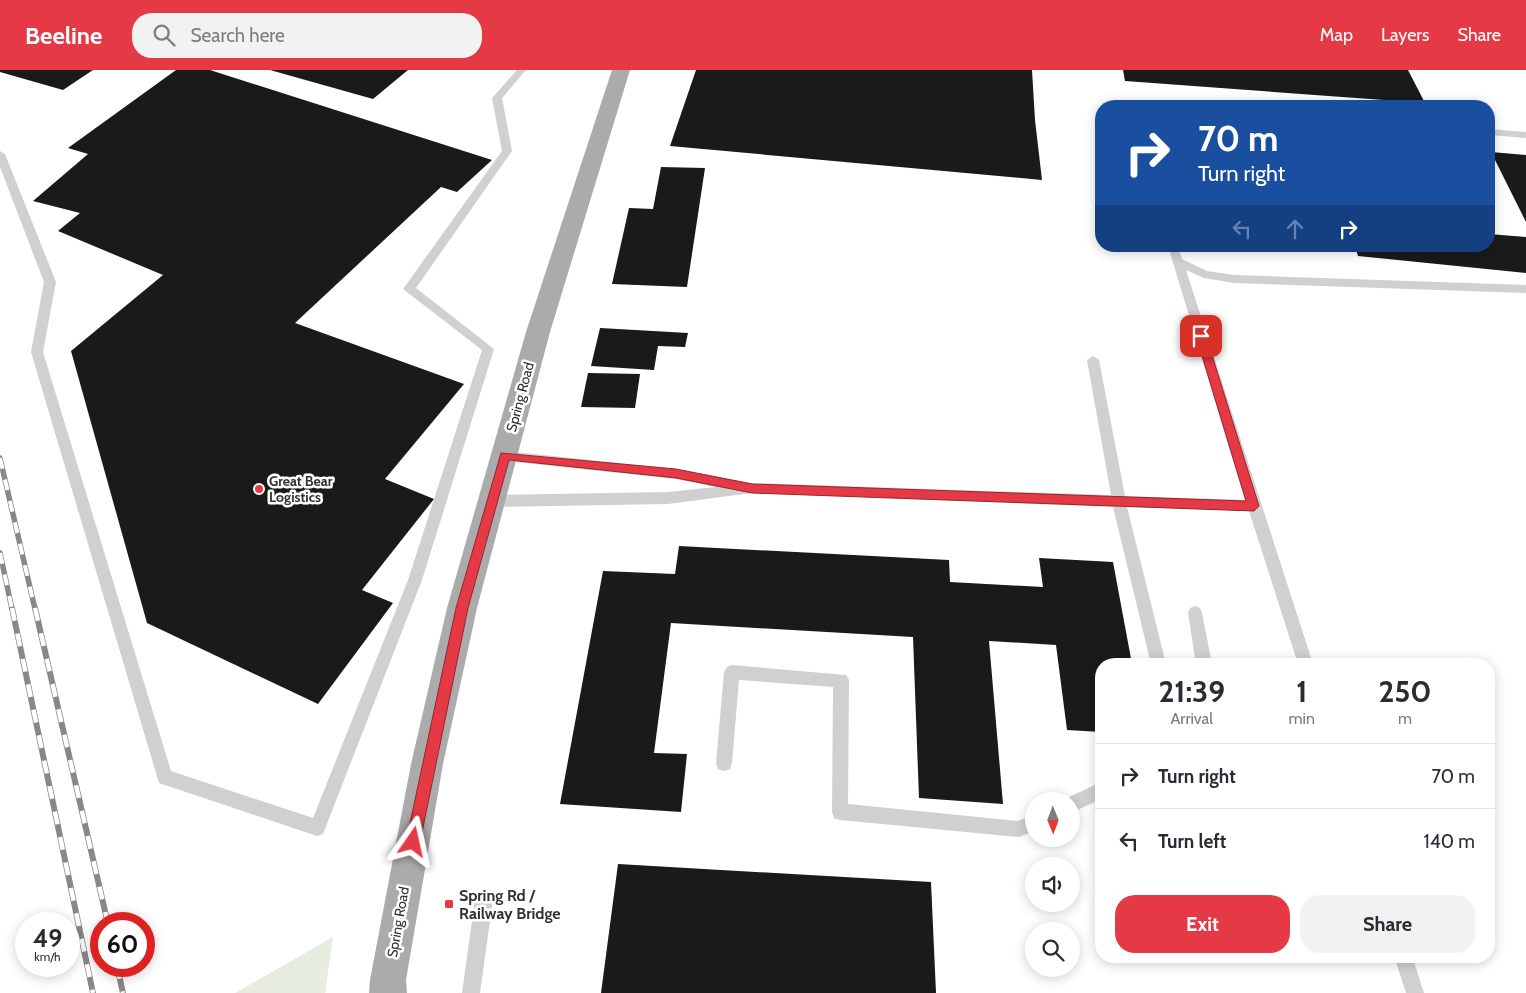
<!DOCTYPE html>
<style>
:root{--surface:#fff;--page:#f2f2f3;--text:#2b2b33;--muted:#7c7c81;--line:#e1e1e2;--accent:#e63946}
body{margin:0;font-family:Cabin,sans-serif;background:var(--page);color:var(--text);height:100vh;display:flex;flex-direction:column;font-size:19px;white-space:nowrap}
*{box-sizing:border-box;margin:0}
p{font-size:16px;color:var(--muted)}
.icon{flex:none;width:28px;height:28px;fill:none;stroke:currentColor;stroke-width:2;stroke-linecap:round;stroke-linejoin:round}
.map{position:relative;flex:1;overflow:hidden}
.sheet{position:absolute;left:1095px;top:588px;width:400px;height:305px;display:flex;flex-direction:column;background:var(--surface);border-radius:20px;box-shadow:0 2px 12px #0003}
.sheet>*{flex:none}
.banner{position:absolute;left:1095px;top:30px;width:400px;height:152px;border-radius:20px;box-shadow:0 2px 12px #0003;background:#1a4fa0;color:#fff;overflow:hidden}
.needle{width:32px;rotate:179deg}
.controls{position:absolute;left:1025px;top:722px;display:grid;gap:10px}
.controls a{display:grid;place-items:center;width:55px;height:55px;border-radius:50%;background:var(--surface);box-shadow:0 2px 12px #0003;font-size:25px}
.speed{position:absolute;left:15px;top:842px;display:flex;gap:10px;font-size:25px;font-weight:700;text-align:center}
.speed>*{display:grid;place-content:center;width:65px;height:65px;border-radius:50%;background:var(--surface);box-shadow:0 2px 12px #0003;line-height:1}
.speed small{font-size:12px;font-weight:400}
.speed .limit{border:8px solid #d22;background:#fff;color:#111}
.pin{position:absolute;display:grid;place-items:center;width:42px;height:42px;color:#fff;margin:-21px;border-radius:10px;box-shadow:0 2px 8px #0006}
.me{position:absolute;width:55px;margin:-28px;rotate:11deg;stroke-linejoin:round;filter:drop-shadow(0 0 4px #0008)}
.turn{display:flex;align-items:center;gap:18px;height:105px;padding:0 20px;font-size:22px}
.turn .icon{width:65px;height:65px;stroke-width:2.5}
.turn b{display:block;font-size:35px;line-height:42px}
.lanes{display:flex;align-items:center;height:48px;padding:0 20px;background:#0003;justify-content:center;gap:25px;direction:ltr}
.lanes .off{opacity:.35}
.eta{display:flex;justify-content:space-evenly;align-items:center;height:85px;text-align:center}
.eta b{font-size:30px;font-weight:800;line-height:35px}
.button{display:flex;gap:10px;margin-top:auto;padding:10px 20px}
.button a{flex:1;height:58px;border-radius:20px;background:var(--accent);color:#fff;font-size:20px;font-weight:800;line-height:58px;text-align:center}
.button a+a{background:var(--page);color:var(--text)}
ul{padding:0;list-style:none}
li{display:flex;align-items:center;gap:15px;height:65px;padding:0 20px;border-top:1px solid var(--line)}
li div{flex:1}
li b{display:block;font-size:19px}
li em{font-style:normal}
header{display:flex;align-items:center;gap:30px;box-sizing:border-box;height:70px;padding:0 25px;background:var(--accent);color:#fff}
header strong{font-size:24px}
nav{display:flex;gap:28px;margin-inline-start:auto;font-size:18px}
.search{width:350px;height:45px;background:var(--page);display:flex;align-items:center;gap:12px;box-sizing:border-box;padding:0 18px;border-radius:20px;color:var(--muted);font-size:19px}
.map>svg:first-child{display:block}
.green{fill:#e6ecdf}
.building{fill:#1a1a1a}
.lines{fill:none;stroke-linecap:round;stroke-linejoin:round}
.lane{fill:#d0d0d0;fill-rule:evenodd}
.primary{fill:#ababab;fill-rule:evenodd}
.rail-far1-casing{stroke:#888;stroke-width:5.5}
.rail-casing{stroke:#888;stroke-width:6}
.rail-far1{stroke:#fff;stroke-width:4;stroke-dasharray:11;stroke-linecap:butt}
.rail{stroke:#fff;stroke-width:4.5;stroke-dasharray:13;stroke-linecap:butt}
.route{fill:#e63946;stroke:#96252e}
.poi-dot{fill:#e63946;stroke:#fff;stroke-width:2}
.labels{text-anchor:middle;dominant-baseline:central;stroke-width:5;stroke-linejoin:round;paint-order:stroke}
.street-label{font-size:14px;fill:#333;stroke:#fff}
.poi-label{font-size:14px;font-weight:bold;fill:#333;stroke:#fff;text-anchor:start}
.near-poi-label{font-size:16px;font-weight:bold;fill:#333;stroke:#fff;text-anchor:start}
</style>
<header>
<strong>Beeline</strong>
<div class="search"><svg class="icon" aria-label="search" viewBox="0 0 24 24"><circle cx="10" cy="10" r="6"/><path d="M15 15l6 6"/></svg>Search here</div>
<nav><a>Map</a><a>Layers</a><a>Share</a></nav>
</header>
<div class="map">
<svg width="1526" height="923" viewBox="0 0 1526 923">
<rect width="100%" height="100%" fill="#fff"/>
<path class="green" d="M 333,867 L 325,923 L 235,923 Z"/>
<g class="building">
<path d="M 0,0 L 93,0 L 63,20 L 0,2 Z"/>
<path d="M 176,0 L 210,0 L 492,90 L 457,122 L 441,117 L 295,253 L 464,314 L 385,409 L 434,429 L 362,520 L 393,533 L 318,634 L 147,553 L 71,281 L 163,205 L 58,161 L 80,143 L 33,131 L 88,84 L 68,78 Z"/>
<path d="M 270,0 L 408,0 L 373,29 Z"/>
<path d="M 696,0 L 1032,0 L 1035,50 L 1042,110 L 670,76 Z"/>
<path d="M 1123,0 L 1408,0 L 1425,33 L 1125,11 Z"/>
<path d="M 1491,82 L 1526,85 L 1526,152 Z"/>
<path d="M 661,97 L 705,98 L 687,217 L 612,214 L 629,138 L 653,139 Z"/>
<path d="M 1489,164 L 1526,167 L 1526,203 L 1358,186 L 1355,176 L 1489,176 Z"/>
<path d="M 600,258 L 688,263 L 685,277 L 658,276 L 654,300 L 591,296 Z"/>
<path d="M 588,303 L 640,304 L 635,338 L 581,337 Z"/>
<path d="M 679,476 L 949,490 L 950,512 L 1043,517 L 1039,488 L 1113,492 L 1132,594 L 1101,594 L 1101,662 L 1067,660 L 1056,575 L 989,571 L 1003,734 L 919,728 L 913,567 L 671,553 L 654,683 L 687,684 L 681,742 L 560,734 L 603,501 L 675,504 Z"/>
<path d="M 618,794 L 931,812 L 936,923 L 601,923 Z"/>
</g>
<g class="lines">
<g class="lane">
<path d="M 517,0 L 526,0 L 502,28 L 512,81 L 416,218 L 494,279 L 422,510 L 323,764 L 317,766 L 159,713 L 31,282 L 44,212 L 0,97 L 0,81 L 5,84 L 56,212 L 43,282 L 171,701 L 313,748 L 408,510 L 482,280 L 403,219 L 502,81 L 492,28 Z"/>
<path d="M 1489,59 L 1526,62 L 1526,68 L 1489,65 Z"/>
<path d="M 1168,176 L 1178,176 L 1182,189 L 1207,201 L 1234,205 L 1526,215 L 1526,223 L 1234,213 L 1204,208 L 1186,200 L 1313,594 L 1298,594 L 1249,441 L 1127,437 L 1166,594 L 1151,594 L 1113,437 L 752,423 L 668,434 L 493,437 L 488,435 L 486,431 L 488,427 L 493,425 L 668,422 L 716,417 L 676,409 L 505,391 L 499,386 L 505,381 L 676,399 L 752,413 L 1111,425 L 1087,290 L 1093,286 L 1099,290 L 1125,426 L 1245,430 Z"/>
<path d="M 1195,536 L 1200,538 L 1202,543 L 1212,594 L 1196,594 L 1188,543 L 1190,538 Z"/>
<path d="M 732,595 L 846,605 L 849,610 L 848,734 L 1018,751 L 1034,744 L 1034,761 L 1019,767 L 840,750 L 834,748 L 832,742 L 833,617 L 739,610 L 732,693 L 730,699 L 724,701 L 718,699 L 716,693 L 724,602 L 727,597 Z"/>
<path d="M 1101,712 L 1101,729 L 1071,743 L 1071,731 L 1064,731 L 1065,729 Z"/>
<path d="M 484,820 L 490,823 L 493,829 L 480,923 L 462,923 L 475,829 L 478,823 Z"/>
<path d="M 1394,886 L 1412,886 L 1424,923 L 1406,923 Z"/>
</g>
<path class="primary" d="M 612,0 L 630,0 L 550,262 L 477,538 L 443,694 L 406,910 L 407,923 L 369,923 L 370,910 L 411,694 L 447,538 L 526,262 Z"/>
<defs>
<g id="rail-far1">
<path d="M 0,388 L 35,539"/>
<path d="M 0,483 L 12,539"/>
</g>
<g id="rail">
<path d="M 12,538 L 93,923"/>
<path d="M 35,538 L 108,854"/>
<path d="M 117,896 L 123,923"/>
</g>
</defs>
<use href="#rail-far1" class="rail-far1-casing"/>
<use href="#rail" class="rail-casing"/>
<use href="#rail-far1" class="rail-far1"/>
<use href="#rail" class="rail"/>
</g>
<path class="route" d="M 1201,263 L 1206,266 L 1259,436 L 1254,441 L 752,423 L 676,408 L 509,390 L 468,538 L 420,772 L 418,777 L 413,779 L 408,777 L 406,772 L 456,538 L 501,383 L 676,399 L 752,414 L 1246,431 L 1196,266 Z"/>
<g class="poi-dot">
<circle cx="259" cy="419" r="5"/>
<rect x="444" y="829" width="10" height="10" rx="2.5"/>
</g>
<g class="labels">
<g class="street-label">
<text transform="translate(520 327) rotate(-75)">Spring Road</text>
<text transform="translate(398 852) rotate(-80)">Spring Road</text>
</g>
<g class="poi-label">
<text x="269" y="411">Great Bear<tspan x="269" dy="16">Logistics</tspan></text>
</g>
<g class="near-poi-label">
<text x="459" y="825">Spring Rd /<tspan x="459" dy="18">Railway Bridge</tspan></text>
</g>
</g>
</svg>
<div class="controls">
<a><svg class="needle" viewBox="-14 -14 28 28"><path d="M0-13l5 13h-10z" fill="#e53935"/><path d="M0 13l5-13h-10z" fill="#7c7c81"/></svg></a>
<a><svg class="icon" aria-label="sound" viewBox="0 0 24 24"><path d="M4 9h4l5-4v14l-5-4H4zM17 9q2 3 0 6"/></svg></a>
<a><svg class="icon" aria-label="search" viewBox="0 0 24 24"><circle cx="10" cy="10" r="6"/><path d="M15 15l6 6"/></svg></a>
</div>
<div class="speed"><div>49<small>km/h</small></div><div class="limit">60</div></div>
<div class="pin" style="left:1201px;top:266px;background:#d93025"><svg class="icon" aria-label="arrive" viewBox="0 0 24 24"><path d="M6 21V4h12l-3 4 3 4H6"/></svg></div>
<svg class="me" style="left:413px;top:772px" viewBox="-20 -20 40 40"><path d="M0-17L14 15 0 8-14 15z" fill="#e63946" stroke="#fff" stroke-width="4"/></svg>
<div class="banner">
<div class="turn"><svg class="icon" aria-label="right" viewBox="0 0 24 24"><path d="M7 20v-9h11M14 6l5 5-5 5"/></svg><div><b>70 m</b>Turn right</div></div>
<div class="lanes"><svg class="icon off" aria-label="left" viewBox="0 0 24 24"><path d="M17 20v-9H6M10 6l-5 5 5 5"/></svg><svg class="icon off" aria-label="ahead" viewBox="0 0 24 24"><path d="M12 20V5M6 11l6-6 6 6"/></svg><svg class="icon" aria-label="right" viewBox="0 0 24 24"><path d="M7 20v-9h11M14 6l5 5-5 5"/></svg></div>
</div>
<section class="sheet">
<div class="eta">
<div><b>21:39</b><p>Arrival</p></div>
<div><b>1</b><p>min</p></div>
<div><b>250</b><p>m</p></div>
</div>
<ul>
<li><svg class="icon" aria-label="right" viewBox="0 0 24 24"><path d="M7 20v-9h11M14 6l5 5-5 5"/></svg><div><b>Turn right</b></div><em>70 m</em></li>
<li><svg class="icon" aria-label="left" viewBox="0 0 24 24"><path d="M17 20v-9H6M10 6l-5 5 5 5"/></svg><div><b>Turn left</b></div><em>140 m</em></li>
</ul>
<div class="button"><a>Exit</a><a>Share</a></div>
</section>
</div>
